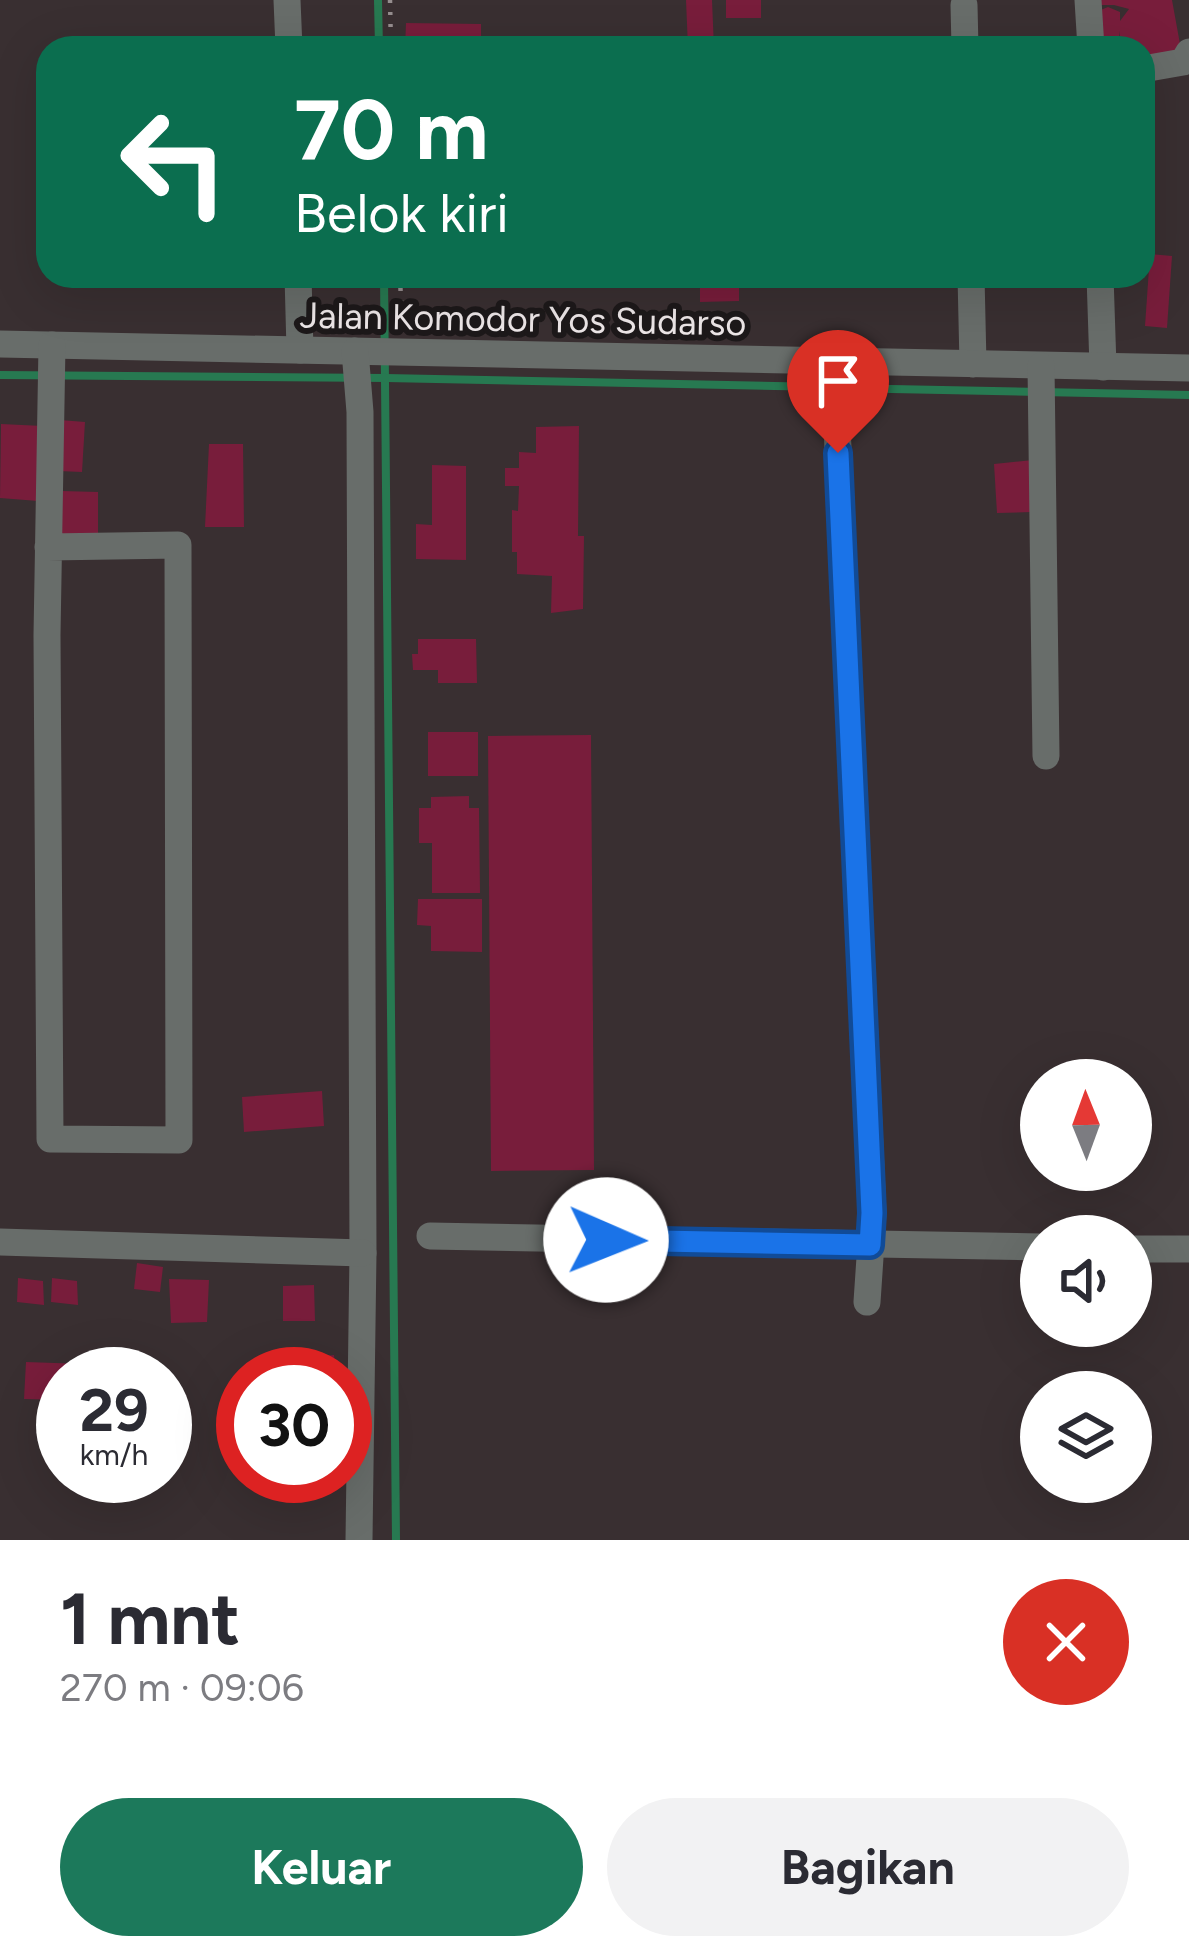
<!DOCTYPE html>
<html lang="id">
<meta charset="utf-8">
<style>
:root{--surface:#fff;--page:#f2f2f3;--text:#2b2b33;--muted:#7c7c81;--accent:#1c795b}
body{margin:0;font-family:Figtree,sans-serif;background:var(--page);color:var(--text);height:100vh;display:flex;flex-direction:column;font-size:45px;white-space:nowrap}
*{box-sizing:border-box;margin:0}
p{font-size:39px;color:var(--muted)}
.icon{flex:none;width:66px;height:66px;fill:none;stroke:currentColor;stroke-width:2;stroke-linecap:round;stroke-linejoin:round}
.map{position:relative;height:1540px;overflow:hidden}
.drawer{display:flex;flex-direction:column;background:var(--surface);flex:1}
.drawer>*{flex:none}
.hud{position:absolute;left:36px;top:36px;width:1119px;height:252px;border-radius:36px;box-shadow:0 12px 48px #0002;background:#0b6e4f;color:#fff;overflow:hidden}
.needle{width:78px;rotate:359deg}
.controls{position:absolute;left:1020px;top:1059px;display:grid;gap:24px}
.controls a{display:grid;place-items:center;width:132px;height:132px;border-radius:50%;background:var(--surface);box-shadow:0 12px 48px #0002;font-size:60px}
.speed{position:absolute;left:36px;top:1347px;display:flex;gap:24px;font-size:60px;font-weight:700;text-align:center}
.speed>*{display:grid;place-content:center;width:156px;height:156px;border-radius:50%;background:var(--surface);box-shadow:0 12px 48px #0002;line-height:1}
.speed small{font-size:30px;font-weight:400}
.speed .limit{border:18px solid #d22;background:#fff;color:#111}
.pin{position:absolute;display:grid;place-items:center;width:102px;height:102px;color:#fff;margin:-123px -51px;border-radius:50% 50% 50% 0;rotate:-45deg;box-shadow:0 0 12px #0007}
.pin .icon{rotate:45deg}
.me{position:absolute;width:132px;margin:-66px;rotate:91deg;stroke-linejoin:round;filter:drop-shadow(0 0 9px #0008)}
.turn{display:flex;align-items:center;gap:42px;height:252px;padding:0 60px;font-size:54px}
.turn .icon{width:156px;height:156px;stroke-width:2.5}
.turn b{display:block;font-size:84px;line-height:102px}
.round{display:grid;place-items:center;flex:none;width:126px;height:126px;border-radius:63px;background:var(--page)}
.headline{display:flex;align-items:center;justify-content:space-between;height:204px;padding:0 60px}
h1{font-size:72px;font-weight:700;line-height:90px}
.button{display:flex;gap:24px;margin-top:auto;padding:24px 60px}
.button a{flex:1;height:138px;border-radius:72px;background:var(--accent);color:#fff;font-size:48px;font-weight:700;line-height:138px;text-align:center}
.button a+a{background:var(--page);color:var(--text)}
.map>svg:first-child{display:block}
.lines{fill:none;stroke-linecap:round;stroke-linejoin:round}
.stream{stroke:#277951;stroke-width:8}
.building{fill:#781d3b}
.path{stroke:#968e8f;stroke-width:4.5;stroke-dasharray:3 9;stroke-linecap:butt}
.minor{stroke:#686d6a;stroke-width:27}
.route-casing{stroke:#114b97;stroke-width:30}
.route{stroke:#1a73e8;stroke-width:21}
.labels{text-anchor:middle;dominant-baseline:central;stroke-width:12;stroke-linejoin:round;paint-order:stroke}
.street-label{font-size:36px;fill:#ede7e8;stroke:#1d191a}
</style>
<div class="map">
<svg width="1189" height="1540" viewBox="0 0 1189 1540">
<rect width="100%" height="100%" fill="#392f31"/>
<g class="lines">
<g class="stream">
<path d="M 378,0 L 379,48"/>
<path d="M 384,276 L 396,1540"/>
<path d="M 0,375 L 386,378 L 826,387"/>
<path d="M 841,388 L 1189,395"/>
</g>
</g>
<g class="building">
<path d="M 686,0 L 712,0 L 714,48 L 688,48 Z"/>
<rect x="726" y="0" width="35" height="18"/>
<path d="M 1091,0 L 1172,0 L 1182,55 L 1143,54 L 1143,48 L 1119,48 L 1120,31 L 1117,46 L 1094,46 L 1091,14 L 1108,7 L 1120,12 L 1120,21 L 1129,9 L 1114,5 L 1091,5 Z"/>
<path d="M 406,23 L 481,24 L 481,48 L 405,48 Z"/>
<path d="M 1150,254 L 1172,256 L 1167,328 L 1145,326 Z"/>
<path d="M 700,276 L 739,276 L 739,301 L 700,302 Z"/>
<path d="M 60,420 L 85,422 L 82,472 L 58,471 Z"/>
<path d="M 1,424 L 43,426 L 38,501 L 0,498 Z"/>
<path d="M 579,426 L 578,536 L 584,536 L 583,609 L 551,613 L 552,576 L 517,574 L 517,552 L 512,552 L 512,510 L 518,511 L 519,486 L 505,486 L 505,468 L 519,468 L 519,452 L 536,453 L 536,427 Z"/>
<path d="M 209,444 L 243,444 L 244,527 L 205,527 Z"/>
<path d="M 1033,460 L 1032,512 L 997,513 L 994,464 Z"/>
<path d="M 432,465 L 466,466 L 466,560 L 416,559 L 416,524 L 432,525 Z"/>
<path d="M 61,491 L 98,492 L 98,541 L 56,536 Z"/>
<path d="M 418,639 L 476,639 L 477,683 L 438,683 L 438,670 L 413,670 L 412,654 L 418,654 Z"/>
<rect x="428" y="732" width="50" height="44"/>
<path d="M 591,735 L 594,1170 L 491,1171 L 488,736 Z"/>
<path d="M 469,796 L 469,808 L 479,808 L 480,893 L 432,893 L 432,843 L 419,843 L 419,808 L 431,808 L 431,797 Z"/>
<path d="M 418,899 L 482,899 L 482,952 L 431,951 L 431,926 L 417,925 Z"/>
<path d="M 322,1091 L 324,1126 L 244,1132 L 242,1097 Z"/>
<path d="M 137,1263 L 163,1267 L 160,1292 L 134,1289 Z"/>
<path d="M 18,1278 L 43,1281 L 44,1305 L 17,1302 Z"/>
<path d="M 52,1278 L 77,1281 L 78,1305 L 51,1302 Z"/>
<path d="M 169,1279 L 209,1280 L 207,1322 L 171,1323 Z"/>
<path d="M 314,1285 L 315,1321 L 283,1321 L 283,1286 Z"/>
<path d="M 334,1355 L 336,1374 L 248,1374 L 247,1364 Z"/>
<path d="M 26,1362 L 114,1365 L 114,1374 L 63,1374 L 63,1400 L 24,1399 Z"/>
</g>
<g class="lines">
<g class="path">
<path d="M 390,0 L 391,48"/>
<path d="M 400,276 L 402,329"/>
</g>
<g class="minor">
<path d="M 287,0 L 289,48"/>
<path d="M 1088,0 L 1091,48"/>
<path d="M 964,5 L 965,48"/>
<path d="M 1143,69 L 1183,62 L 1189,52"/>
<path d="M 298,276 L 300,350"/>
<path d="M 971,276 L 973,364"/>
<path d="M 1100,276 L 1103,367"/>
<path d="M 0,344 L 1189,368"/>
<path d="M 355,351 L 360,412 L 363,1253 L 359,1540"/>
<path d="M 834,361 L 873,1213 L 867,1302"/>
<path d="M 1041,366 L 1046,756"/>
<path d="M 48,547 L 178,545 L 179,1140 L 50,1139 L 47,635 L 52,345"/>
<path d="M 430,1236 L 1041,1247"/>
<path d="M 0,1242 L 363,1253"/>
<path d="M 1131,1249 L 1189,1249"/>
</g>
</g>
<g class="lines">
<defs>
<path id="route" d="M 606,1240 L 870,1245 L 872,1213 L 838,453"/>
</defs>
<use href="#route" class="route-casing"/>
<use href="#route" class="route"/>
</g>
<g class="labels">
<g class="street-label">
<text transform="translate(523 319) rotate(1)">Jalan Komodor Yos Sudarso</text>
</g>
</g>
</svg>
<div class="controls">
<a><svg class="needle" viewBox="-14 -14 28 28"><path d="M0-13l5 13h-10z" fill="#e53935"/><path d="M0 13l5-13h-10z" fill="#7c7c81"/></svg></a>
<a><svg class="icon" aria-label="sound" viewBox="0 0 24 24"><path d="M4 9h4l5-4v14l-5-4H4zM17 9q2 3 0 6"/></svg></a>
<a><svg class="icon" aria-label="layers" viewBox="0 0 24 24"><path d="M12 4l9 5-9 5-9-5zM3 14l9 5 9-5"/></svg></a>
</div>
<div class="speed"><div>29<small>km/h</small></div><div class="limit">30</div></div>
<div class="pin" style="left:838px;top:453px;background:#d93025"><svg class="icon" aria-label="arrive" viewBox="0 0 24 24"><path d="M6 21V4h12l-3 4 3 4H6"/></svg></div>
<svg class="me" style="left:606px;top:1240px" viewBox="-20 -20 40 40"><circle r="19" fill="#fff"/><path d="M0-13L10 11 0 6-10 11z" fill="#1a73e8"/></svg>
<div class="hud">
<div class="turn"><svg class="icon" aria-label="left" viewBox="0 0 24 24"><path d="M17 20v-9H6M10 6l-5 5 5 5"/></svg><div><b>70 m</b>Belok kiri</div></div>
</div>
</div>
<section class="drawer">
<div class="headline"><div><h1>1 mnt</h1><p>270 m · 09:06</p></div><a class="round" style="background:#d93025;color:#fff"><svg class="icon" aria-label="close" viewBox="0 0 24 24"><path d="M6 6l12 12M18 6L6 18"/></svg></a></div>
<div class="button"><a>Keluar</a><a>Bagikan</a></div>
</section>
